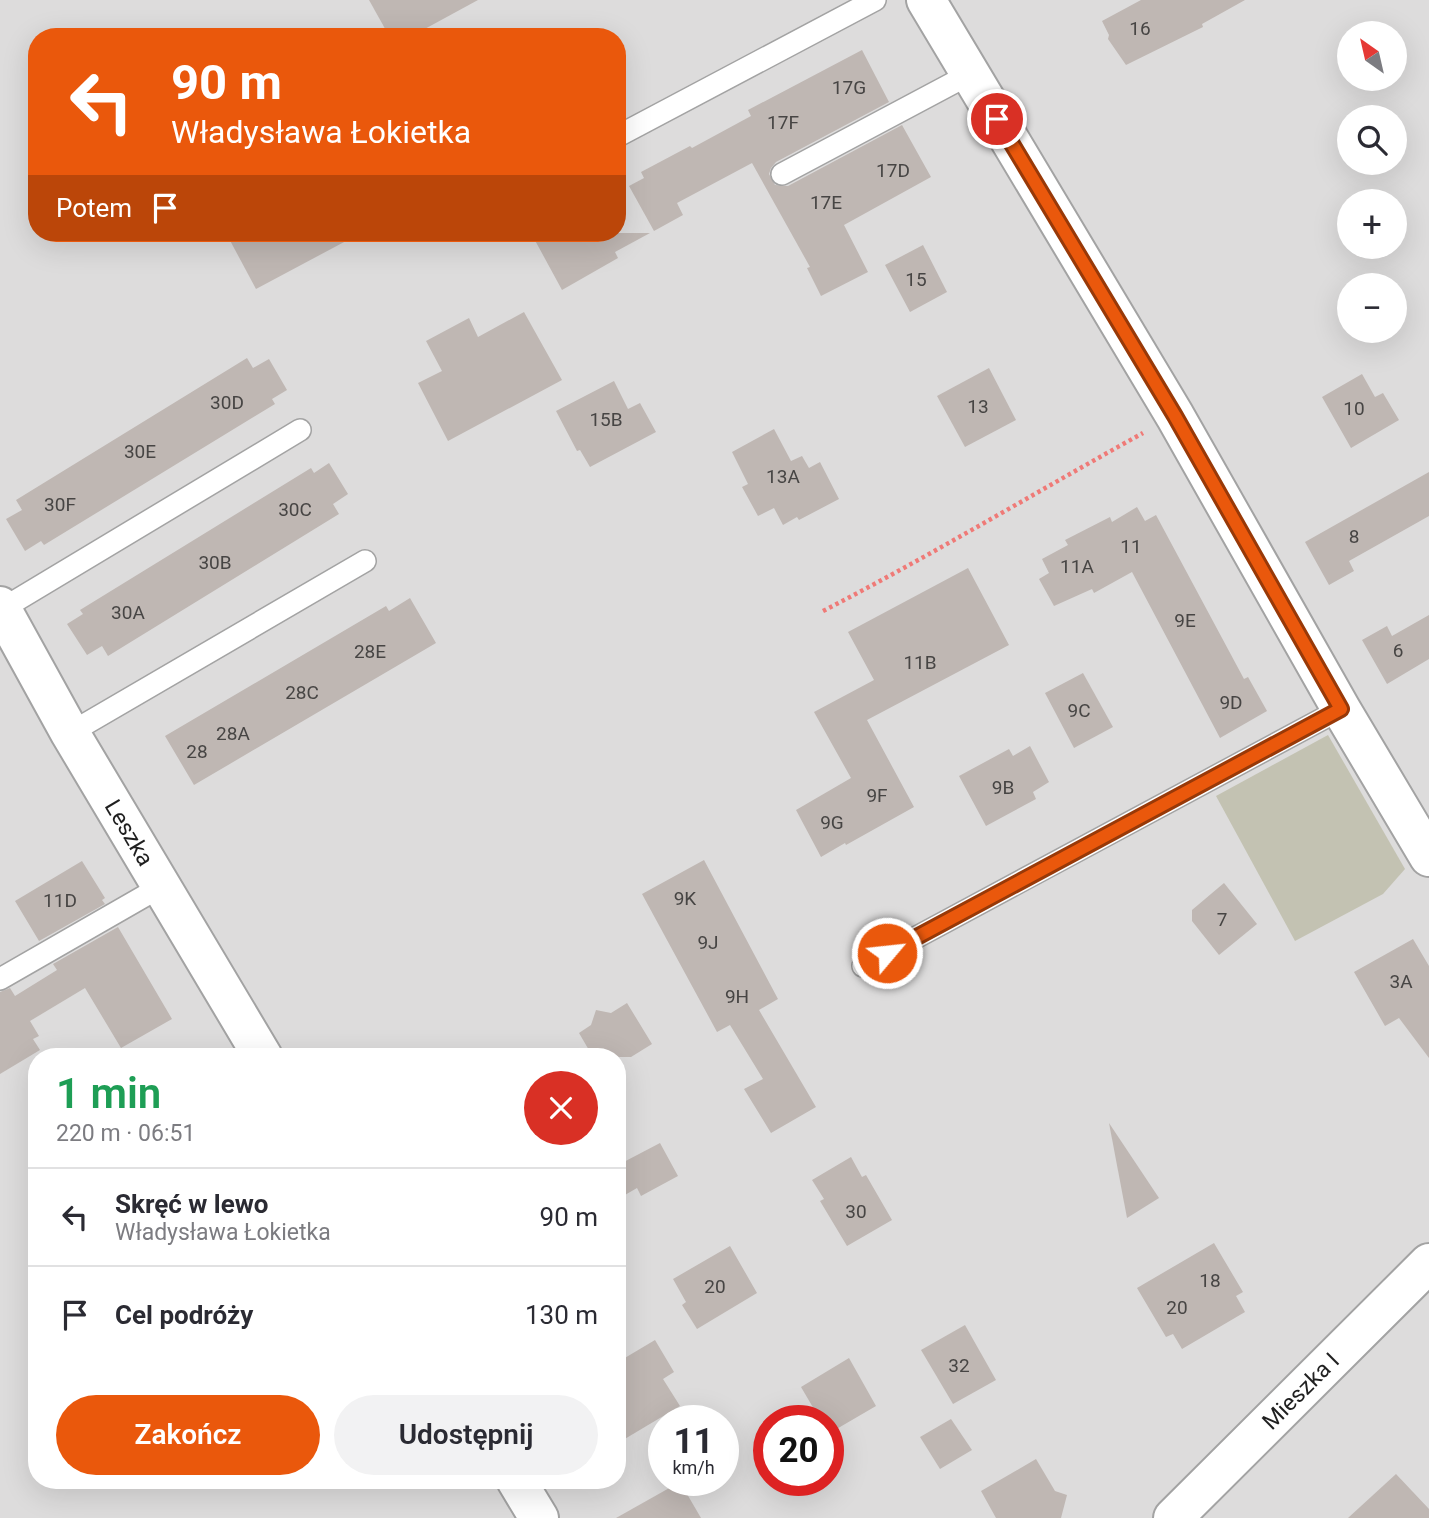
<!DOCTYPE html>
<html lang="pl">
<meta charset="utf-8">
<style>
:root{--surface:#fff;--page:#f2f2f3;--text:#2b2b33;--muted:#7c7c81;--line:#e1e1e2;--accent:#ea580c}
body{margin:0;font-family:Roboto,sans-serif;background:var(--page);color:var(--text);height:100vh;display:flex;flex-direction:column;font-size:26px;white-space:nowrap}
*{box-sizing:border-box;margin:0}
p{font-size:23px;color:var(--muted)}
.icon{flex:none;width:38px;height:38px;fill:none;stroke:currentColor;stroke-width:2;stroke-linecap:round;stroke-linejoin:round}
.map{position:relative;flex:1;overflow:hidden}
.sheet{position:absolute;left:28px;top:1048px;width:598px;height:441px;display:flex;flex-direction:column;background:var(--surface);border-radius:28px;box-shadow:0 7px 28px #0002}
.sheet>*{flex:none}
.banner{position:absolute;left:28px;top:28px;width:598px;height:214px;border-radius:28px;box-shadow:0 7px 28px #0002;background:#ea580c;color:#fff;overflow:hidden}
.needle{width:46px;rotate:326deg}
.controls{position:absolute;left:1337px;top:21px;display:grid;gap:14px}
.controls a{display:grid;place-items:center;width:70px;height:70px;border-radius:50%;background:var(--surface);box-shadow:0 7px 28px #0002;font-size:35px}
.speed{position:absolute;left:648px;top:1405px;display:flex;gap:14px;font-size:35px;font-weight:700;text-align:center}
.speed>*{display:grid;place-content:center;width:91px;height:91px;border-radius:50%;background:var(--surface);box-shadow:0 7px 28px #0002;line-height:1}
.speed small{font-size:18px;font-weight:400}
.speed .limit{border:10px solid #d22;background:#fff;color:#111}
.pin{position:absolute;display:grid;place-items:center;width:60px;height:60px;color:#fff;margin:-30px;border:4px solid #fff;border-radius:50%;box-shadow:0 2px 7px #0007}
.me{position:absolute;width:77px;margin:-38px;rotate:62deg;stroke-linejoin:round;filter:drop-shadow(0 0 5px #0008)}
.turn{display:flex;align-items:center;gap:24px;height:147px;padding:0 28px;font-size:32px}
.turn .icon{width:91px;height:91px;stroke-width:2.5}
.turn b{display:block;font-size:49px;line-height:60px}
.then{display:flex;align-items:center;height:66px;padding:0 28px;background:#0003;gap:14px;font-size:26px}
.round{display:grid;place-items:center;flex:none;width:74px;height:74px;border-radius:37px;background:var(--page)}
.headline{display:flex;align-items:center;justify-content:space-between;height:119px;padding:0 28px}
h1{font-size:42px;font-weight:600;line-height:52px;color:#1e9e55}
.button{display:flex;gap:14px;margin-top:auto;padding:14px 28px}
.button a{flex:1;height:80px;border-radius:42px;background:var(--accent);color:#fff;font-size:28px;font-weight:600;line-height:80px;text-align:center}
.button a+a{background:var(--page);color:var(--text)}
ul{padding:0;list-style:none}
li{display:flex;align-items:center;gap:21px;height:98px;padding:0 28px;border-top:2px solid var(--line)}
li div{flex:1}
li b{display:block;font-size:26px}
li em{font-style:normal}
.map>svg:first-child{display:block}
.residential{fill:#dddcdc;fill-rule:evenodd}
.construction{fill:#c3c2b2}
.building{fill:#bfb7b3}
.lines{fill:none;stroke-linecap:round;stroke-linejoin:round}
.lane-casing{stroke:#a3a3a3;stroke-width:24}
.street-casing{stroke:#a3a3a3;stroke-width:42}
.path{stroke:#ef7a77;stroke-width:4.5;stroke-dasharray:3.5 3.5;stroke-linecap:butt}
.lane{stroke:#fff;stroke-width:21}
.street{stroke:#fff;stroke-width:38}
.route-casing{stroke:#983908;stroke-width:18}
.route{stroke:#ea580c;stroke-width:12}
.labels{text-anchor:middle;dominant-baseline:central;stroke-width:7;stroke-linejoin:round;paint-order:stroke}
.number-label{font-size:19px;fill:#474544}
.street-label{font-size:23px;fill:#1f1f1f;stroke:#fff}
</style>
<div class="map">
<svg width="1429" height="1518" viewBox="0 0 1429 1518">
<rect width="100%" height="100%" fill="#efebe6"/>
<path class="residential" d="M 0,0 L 1429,0 L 1429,1518 L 0,1518 ZM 1349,33 L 1395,33 L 1395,79 L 1349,79 ZM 37,37 L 618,37 L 618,233 L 37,233 ZM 1349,117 L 1395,117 L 1395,163 L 1349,163 ZM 1349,201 L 1395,201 L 1395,247 L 1349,247 ZM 1349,285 L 1395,285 L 1395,331 L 1349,331 ZM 37,1057 L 618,1057 L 618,1480 L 37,1480 ZM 663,1421 L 723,1421 L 723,1480 L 663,1480 ZM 768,1421 L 828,1421 L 828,1480 L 768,1480 Z"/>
<path class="construction" d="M 1328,735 L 1405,869 L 1383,894 L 1295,941 L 1216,796 Z"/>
<g class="building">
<path d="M 369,0 L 478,0 L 410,37 L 388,34 Z"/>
<path d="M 1141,0 L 1245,0 L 1202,24 L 1203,27 L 1126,65 L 1108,39 L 1109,35 L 1102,21 Z"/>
<path d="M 862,50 L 889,102 L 776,162 L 771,168 L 769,174 L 775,185 L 788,186 L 902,125 L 931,177 L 844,225 L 868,272 L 821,296 L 807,268 L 810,267 L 752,163 L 677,203 L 683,215 L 654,231 L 629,186 L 644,178 L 641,172 L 690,146 L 692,148 L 751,116 L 748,110 Z"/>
<path d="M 226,233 L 361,233 L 256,289 Z"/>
<path d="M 531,233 L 650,233 L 615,252 L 618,258 L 562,290 Z"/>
<path d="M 923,245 L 947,292 L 910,312 L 885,265 Z"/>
<path d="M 524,312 L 562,380 L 448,441 L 418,383 L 442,371 L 426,341 L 469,318 L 478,337 Z"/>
<path d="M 247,358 L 253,368 L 269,359 L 287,390 L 272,399 L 275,404 L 44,545 L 41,541 L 25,551 L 6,519 L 22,510 L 16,500 Z"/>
<path d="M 989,368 L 1016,420 L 965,447 L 937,396 Z"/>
<path d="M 1362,374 L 1375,397 L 1383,393 L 1399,420 L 1351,448 L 1322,397 Z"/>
<path d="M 614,381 L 628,409 L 640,403 L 656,432 L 590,467 L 580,450 L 577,451 L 556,411 Z"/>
<path d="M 774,429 L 791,461 L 802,456 L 809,468 L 820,462 L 839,499 L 799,520 L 797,517 L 783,525 L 774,508 L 758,516 L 742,487 L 748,484 L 732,452 Z"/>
<path d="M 329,463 L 348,494 L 333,504 L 339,514 L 108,656 L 102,646 L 87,655 L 67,624 L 83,614 L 80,610 L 311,468 L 314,473 Z"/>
<path d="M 1429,472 L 1429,516 L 1349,561 L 1354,571 L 1329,585 L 1305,542 Z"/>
<path d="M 1137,507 L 1145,521 L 1156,515 L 1244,679 L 1248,677 L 1267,711 L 1220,738 L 1132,572 L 1094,593 L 1092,589 L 1054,606 L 1039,579 L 1049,573 L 1042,559 L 1068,545 L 1065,540 L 1110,517 L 1112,522 Z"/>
<path d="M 968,568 L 1009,645 L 867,720 L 914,807 L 846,845 L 845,843 L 821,857 L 796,810 L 851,778 L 814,712 L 874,680 L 848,632 Z"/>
<path d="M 410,598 L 436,643 L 194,785 L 165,736 L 386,606 L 389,611 Z"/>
<path d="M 1429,615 L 1429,659 L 1387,684 L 1362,640 L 1387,626 L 1392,636 Z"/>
<path d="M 1083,673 L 1113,727 L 1074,748 L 1045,693 Z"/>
<path d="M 1030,746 L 1049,782 L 1033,792 L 1036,799 L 986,826 L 959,776 L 1009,749 L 1013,756 Z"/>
<path d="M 704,860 L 778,999 L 759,1010 L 816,1107 L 771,1133 L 744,1089 L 763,1079 L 730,1025 L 717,1032 L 642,894 Z"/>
<path d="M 82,861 L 105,898 L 102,900 L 105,904 L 39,941 L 15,901 Z"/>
<path d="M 1224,883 L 1257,924 L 1219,955 L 1192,921 L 1192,910 Z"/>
<path d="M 118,927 L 172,1019 L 121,1048 L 85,988 L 30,1021 L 39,1036 L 33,1039 L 40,1050 L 0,1074 L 0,992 L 10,988 L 15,996 L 57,970 L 53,964 Z"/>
<path d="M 1413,939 L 1429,966 L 1429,1058 L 1399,1018 L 1385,1026 L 1354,972 Z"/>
<path d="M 627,1003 L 652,1044 L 631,1057 L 593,1057 L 579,1033 L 591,1025 L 596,1010 L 611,1013 Z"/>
<path d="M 1109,1123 L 1159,1198 L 1127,1218 Z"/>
<path d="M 660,1143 L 678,1176 L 641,1196 L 637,1188 L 618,1199 L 618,1165 Z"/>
<path d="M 851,1157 L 862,1177 L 866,1175 L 892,1220 L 847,1246 L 820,1201 L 824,1199 L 812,1180 Z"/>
<path d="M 1214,1243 L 1243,1292 L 1236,1296 L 1245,1312 L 1182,1349 L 1173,1334 L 1166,1337 L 1137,1288 Z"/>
<path d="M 730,1246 L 757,1293 L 697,1329 L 682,1305 L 686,1302 L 673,1279 Z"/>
<path d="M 965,1325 L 996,1380 L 953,1404 L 921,1350 Z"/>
<path d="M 655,1340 L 674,1372 L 663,1379 L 680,1406 L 618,1443 L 618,1362 Z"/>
<path d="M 849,1358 L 876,1406 L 828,1434 L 828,1421 L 821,1421 L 801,1387 Z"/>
<path d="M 951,1419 L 972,1450 L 940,1469 L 920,1437 Z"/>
<path d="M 1036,1459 L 1055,1491 L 1067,1495 L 1061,1518 L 996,1518 L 981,1491 Z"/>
<path d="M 1396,1474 L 1429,1509 L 1429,1518 L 1348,1518 Z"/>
<path d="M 680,1482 L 701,1518 L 616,1518 Z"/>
</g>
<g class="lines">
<defs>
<g id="lane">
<path d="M 618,136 L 875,0"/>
<path d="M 782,174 L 970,74"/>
<path d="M 2,609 L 300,430"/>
<path d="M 70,733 L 365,561"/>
<path d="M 863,966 L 1341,709"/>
<path d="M 0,979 L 162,886"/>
</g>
<g id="street">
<path d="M 926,0 L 1175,416 L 1341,709 L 1429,857"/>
<path id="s1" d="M 0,606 L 70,733 L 263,1057"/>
<path d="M 516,1480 L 539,1518"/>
<path id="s2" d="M 1173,1518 L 1429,1263"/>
</g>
</defs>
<use href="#lane" class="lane-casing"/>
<use href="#street" class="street-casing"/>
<path class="path" d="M 823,611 C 932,555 1036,492 1143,433"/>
<use href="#lane" class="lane"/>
<use href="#street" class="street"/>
</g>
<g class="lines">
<defs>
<path id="route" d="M 887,953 L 1341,709 L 1175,416 L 997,119"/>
</defs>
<use href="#route" class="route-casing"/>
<use href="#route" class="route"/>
</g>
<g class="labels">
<g class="number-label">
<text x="1140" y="28">16</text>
<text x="849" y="87">17G</text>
<text x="783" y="122">17F</text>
<text x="893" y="170">17D</text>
<text x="826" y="202">17E</text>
<text x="916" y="279">15</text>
<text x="227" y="402">30D</text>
<text x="978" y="406">13</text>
<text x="1354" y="408">10</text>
<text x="606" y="419">15B</text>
<text x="140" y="451">30E</text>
<text x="783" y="476">13A</text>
<text x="60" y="504">30F</text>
<text x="295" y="509">30C</text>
<text x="1354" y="536">8</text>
<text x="1131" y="546">11</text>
<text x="215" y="562">30B</text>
<text x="1077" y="566">11A</text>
<text x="128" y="612">30A</text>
<text x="1185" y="620">9E</text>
<text x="1398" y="650">6</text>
<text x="370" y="651">28E</text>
<text x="920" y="662">11B</text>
<text x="302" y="692">28C</text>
<text x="1231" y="702">9D</text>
<text x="1079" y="710">9C</text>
<text x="233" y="733">28A</text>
<text x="197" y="751">28</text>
<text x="1003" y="787">9B</text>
<text x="877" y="795">9F</text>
<text x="832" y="822">9G</text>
<text x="685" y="898">9K</text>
<text x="60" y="900">11D</text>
<text x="1222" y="919">7</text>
<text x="708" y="942">9J</text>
<text x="1401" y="981">3A</text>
<text x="737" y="996">9H</text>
<text x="856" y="1211">30</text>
<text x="1210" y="1280">18</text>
<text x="715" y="1286">20</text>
<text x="1177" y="1307">20</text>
<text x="959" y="1365">32</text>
</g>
<g class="street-label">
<text stroke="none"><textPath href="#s1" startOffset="261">Leszka</textPath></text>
<text stroke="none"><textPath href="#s2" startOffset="180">Mieszka I</textPath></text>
</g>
</g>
</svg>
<div class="controls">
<a><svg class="needle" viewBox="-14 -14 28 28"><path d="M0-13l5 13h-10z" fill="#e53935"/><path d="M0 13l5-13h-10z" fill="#7c7c81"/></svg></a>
<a><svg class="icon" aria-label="search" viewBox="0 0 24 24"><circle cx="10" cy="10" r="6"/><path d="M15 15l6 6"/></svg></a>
<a>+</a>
<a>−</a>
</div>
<div class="speed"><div>11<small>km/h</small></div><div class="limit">20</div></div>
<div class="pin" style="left:997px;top:119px;background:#d93025"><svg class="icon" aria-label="arrive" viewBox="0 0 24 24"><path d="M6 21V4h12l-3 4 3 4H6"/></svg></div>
<svg class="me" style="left:887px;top:953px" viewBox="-20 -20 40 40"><circle r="17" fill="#ea580c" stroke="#fff" stroke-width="3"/><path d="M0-11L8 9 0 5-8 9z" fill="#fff"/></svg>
<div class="banner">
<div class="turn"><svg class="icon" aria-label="left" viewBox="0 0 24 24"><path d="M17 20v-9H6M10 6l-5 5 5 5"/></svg><div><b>90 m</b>Władysława Łokietka</div></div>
<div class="then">Potem<svg class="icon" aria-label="arrive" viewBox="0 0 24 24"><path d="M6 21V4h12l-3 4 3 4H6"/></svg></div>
</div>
<section class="sheet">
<div class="headline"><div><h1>1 min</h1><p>220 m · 06:51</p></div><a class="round" style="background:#d93025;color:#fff"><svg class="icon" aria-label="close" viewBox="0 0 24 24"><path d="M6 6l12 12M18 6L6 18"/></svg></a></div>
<ul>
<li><svg class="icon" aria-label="left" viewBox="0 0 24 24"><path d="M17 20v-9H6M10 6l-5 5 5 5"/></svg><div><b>Skręć w lewo</b><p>Władysława Łokietka</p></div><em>90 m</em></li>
<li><svg class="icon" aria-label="arrive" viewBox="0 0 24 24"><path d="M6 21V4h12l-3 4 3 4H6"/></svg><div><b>Cel podróży</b></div><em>130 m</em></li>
</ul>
<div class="button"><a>Zakończ</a><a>Udostępnij</a></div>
</section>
</div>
